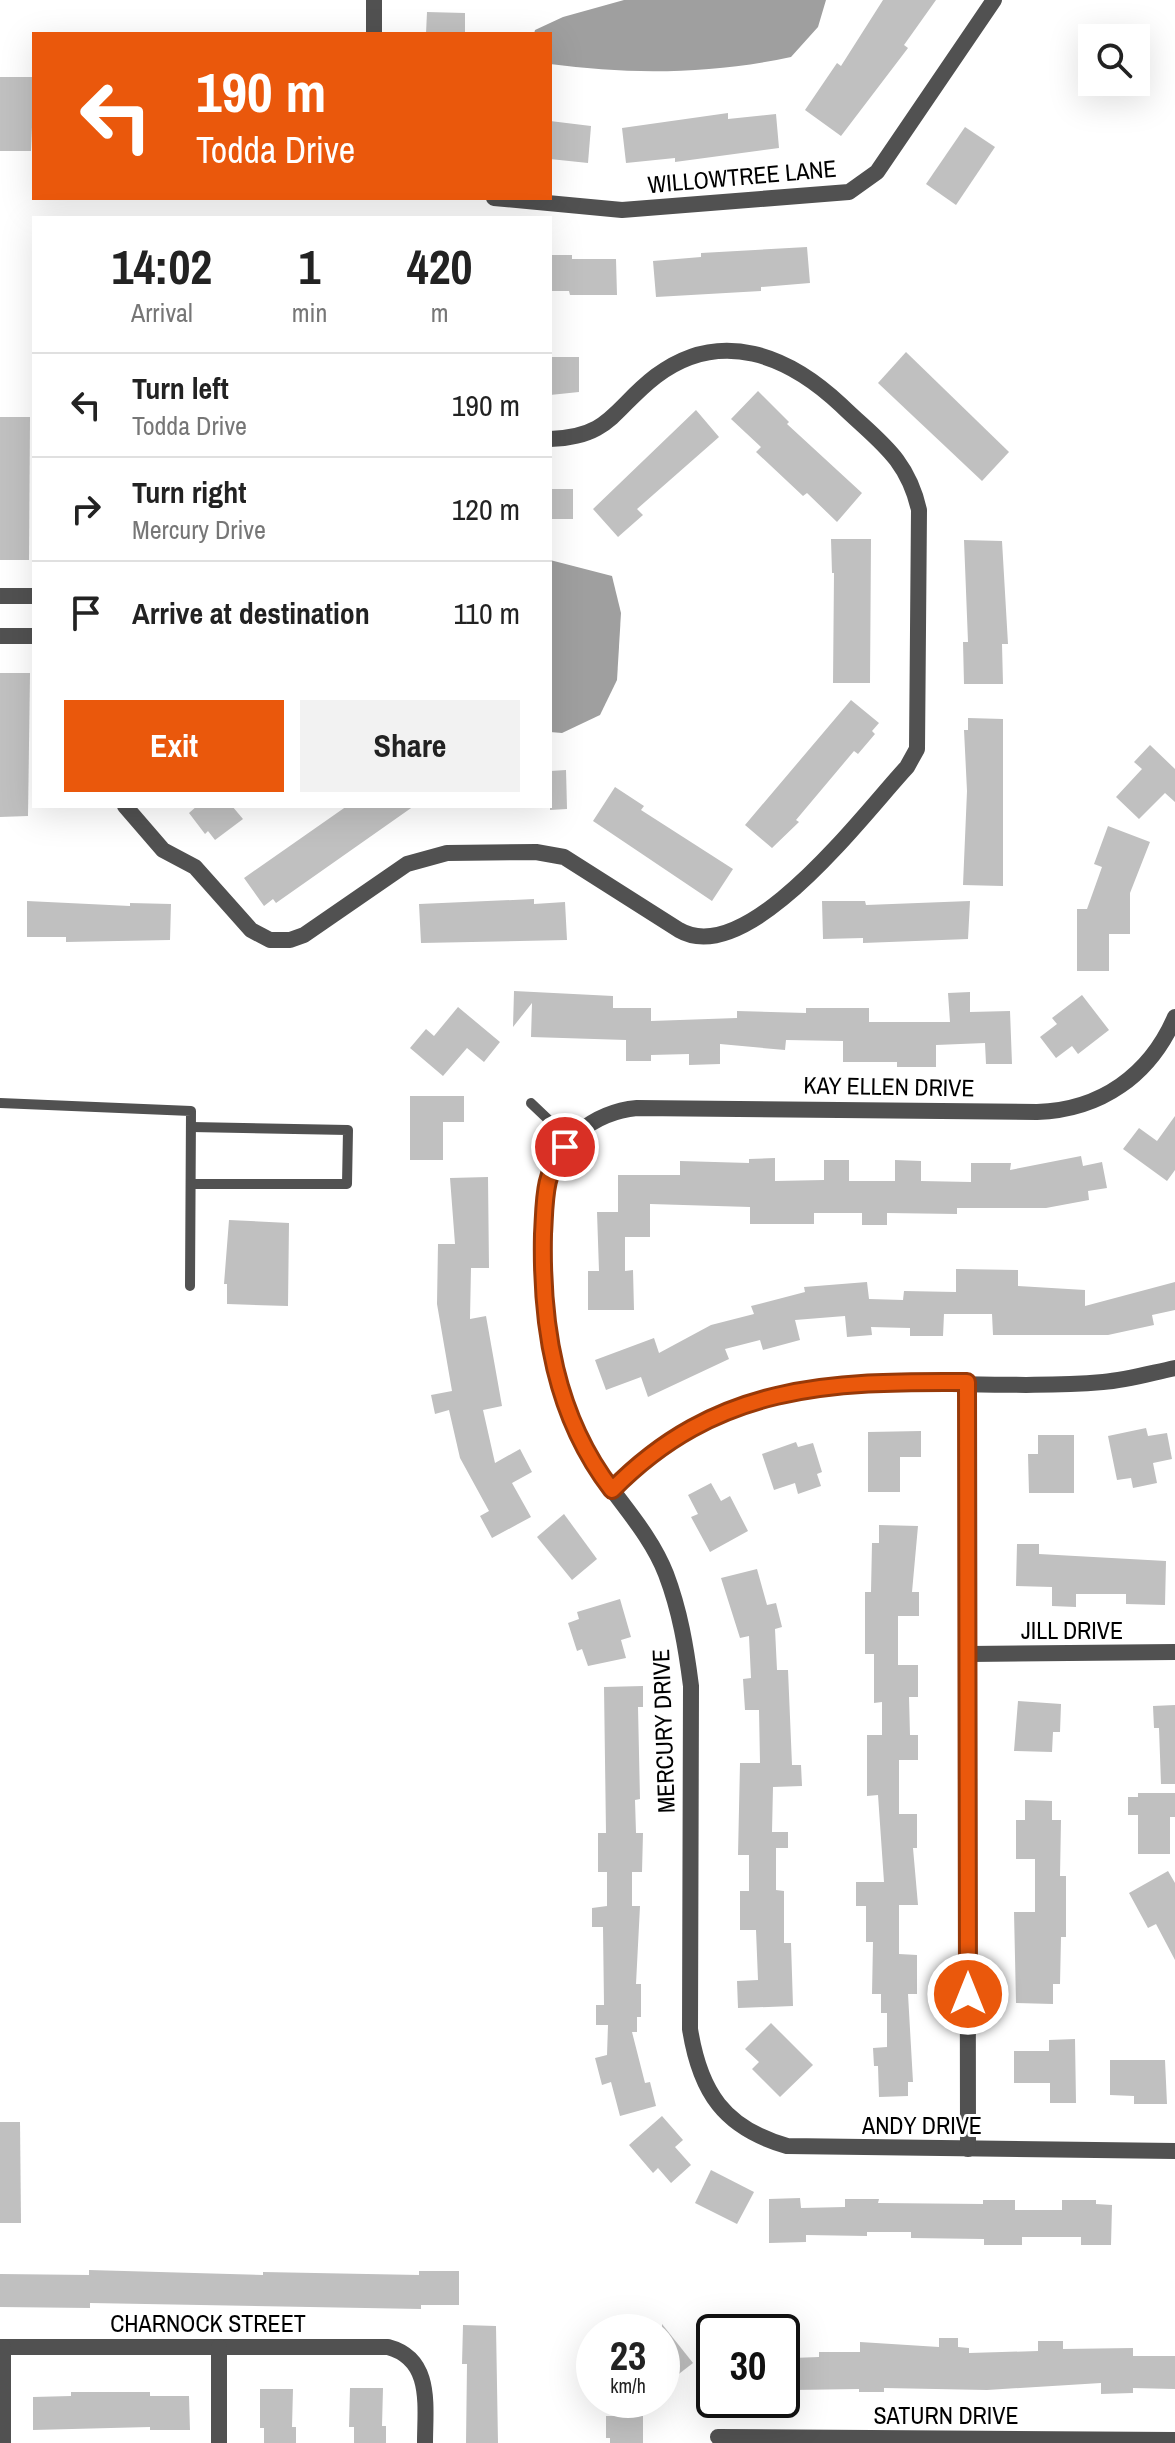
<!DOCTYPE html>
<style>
:root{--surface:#fff;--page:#f2f2f2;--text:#222;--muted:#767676;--line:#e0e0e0;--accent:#ea580c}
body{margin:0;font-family:"Archivo Narrow",sans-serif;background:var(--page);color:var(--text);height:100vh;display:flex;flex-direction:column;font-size:30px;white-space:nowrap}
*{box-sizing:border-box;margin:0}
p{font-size:26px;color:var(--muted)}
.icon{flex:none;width:44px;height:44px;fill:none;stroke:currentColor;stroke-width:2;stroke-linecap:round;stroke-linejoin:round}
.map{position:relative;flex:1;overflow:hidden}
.side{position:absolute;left:32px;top:216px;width:520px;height:592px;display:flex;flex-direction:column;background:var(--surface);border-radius:0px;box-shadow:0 8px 32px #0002}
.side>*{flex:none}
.banner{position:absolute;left:32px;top:32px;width:520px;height:168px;border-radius:0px;box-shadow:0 8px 32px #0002;background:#ea580c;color:#fff;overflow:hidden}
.buttons{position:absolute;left:1078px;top:24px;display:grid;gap:16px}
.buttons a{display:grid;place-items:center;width:72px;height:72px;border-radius:0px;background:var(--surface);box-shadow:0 8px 32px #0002;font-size:40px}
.speed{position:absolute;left:576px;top:2314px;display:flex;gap:16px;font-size:40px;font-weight:700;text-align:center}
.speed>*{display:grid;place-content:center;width:104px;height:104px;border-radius:50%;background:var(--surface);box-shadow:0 8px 32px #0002;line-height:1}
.speed small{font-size:20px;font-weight:400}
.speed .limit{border:4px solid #111;border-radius:12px;background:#fff;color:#111}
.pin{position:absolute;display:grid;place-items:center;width:68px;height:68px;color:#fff;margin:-34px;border:4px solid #fff;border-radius:50%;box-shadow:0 2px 8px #0007}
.me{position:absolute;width:88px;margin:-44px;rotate:0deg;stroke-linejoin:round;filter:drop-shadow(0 0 6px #0008)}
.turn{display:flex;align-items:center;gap:28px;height:168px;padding:0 32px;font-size:36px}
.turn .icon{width:104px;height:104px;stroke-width:2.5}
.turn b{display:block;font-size:56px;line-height:68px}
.eta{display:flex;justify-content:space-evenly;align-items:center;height:136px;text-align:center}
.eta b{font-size:48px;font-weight:800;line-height:56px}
.action{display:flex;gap:16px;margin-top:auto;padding:16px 32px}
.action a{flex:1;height:92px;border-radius:0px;background:var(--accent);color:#fff;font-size:32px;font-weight:800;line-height:92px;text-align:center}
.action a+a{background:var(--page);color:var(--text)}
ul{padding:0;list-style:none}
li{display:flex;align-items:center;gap:24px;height:104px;padding:0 32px;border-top:2px solid var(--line)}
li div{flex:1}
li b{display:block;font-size:30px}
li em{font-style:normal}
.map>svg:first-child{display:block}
.water{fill:#9f9f9f}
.building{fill:#c0c0c0}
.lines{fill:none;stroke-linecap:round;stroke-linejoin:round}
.lane{stroke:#515151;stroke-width:10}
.street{stroke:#515151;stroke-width:16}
.route-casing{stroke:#983908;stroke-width:20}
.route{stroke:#ea580c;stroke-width:14}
.labels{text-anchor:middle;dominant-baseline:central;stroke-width:6;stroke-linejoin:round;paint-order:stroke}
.street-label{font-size:24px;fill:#000;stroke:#fff}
</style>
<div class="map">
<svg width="1175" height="2443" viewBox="0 0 1175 2443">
<rect width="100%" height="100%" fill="#fff"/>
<g class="water">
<path d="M 624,0 L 826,0 L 818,27 L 791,57 C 712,74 630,75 550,64 L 550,34 L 534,34 L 535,30 L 563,17 Z"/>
<path d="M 550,560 L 612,576 L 621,613 L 617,680 L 600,715 L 562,733 L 550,732 Z"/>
</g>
<g class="building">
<path d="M 883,0 L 936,0 L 904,45 L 908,48 L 841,136 L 805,110 L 837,63 L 841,66 Z"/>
<path d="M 427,12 L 465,13 L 465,34 L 426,34 Z"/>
<path d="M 0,77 L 34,77 L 31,151 L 0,151 Z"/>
<path d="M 728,113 L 728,119 L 776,114 L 779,148 L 675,162 L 675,158 L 626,163 L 622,128 Z"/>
<path d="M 550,121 L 591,126 L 588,163 L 550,159 Z"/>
<path d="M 965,127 L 995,147 L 956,205 L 926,184 Z"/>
<path d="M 807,247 L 810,283 L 761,287 L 761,291 L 656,297 L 653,261 L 701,257 L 701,253 Z"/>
<path d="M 550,255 L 572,255 L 572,259 L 616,259 L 617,295 L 570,295 L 569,291 L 550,291 Z"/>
<path d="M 906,352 L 1009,452 L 982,481 L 878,383 Z"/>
<path d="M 550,357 L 579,357 L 579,392 L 550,395 Z"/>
<path d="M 758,391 L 789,422 L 787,424 L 862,493 L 837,522 L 807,493 L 803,496 L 756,452 L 761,447 L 731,419 Z"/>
<path d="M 696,410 L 719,437 L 637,509 L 643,515 L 618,537 L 593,509 Z"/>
<path d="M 0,417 L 30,417 L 29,560 L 0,560 Z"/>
<rect x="550" y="489" width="23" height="30"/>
<path d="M 831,539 L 871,539 L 870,683 L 833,683 L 834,573 L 832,573 Z"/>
<path d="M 964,540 L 1002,541 L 1008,644 L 1002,644 L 1003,684 L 964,684 L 963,642 L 968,642 Z"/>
<path d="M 0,673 L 30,673 L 28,816 L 0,817 Z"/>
<path d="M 851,700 L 879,723 L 872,731 L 875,734 L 858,754 L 854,751 L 796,820 L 799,822 L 772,848 L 745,825 Z"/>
<path d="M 968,718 L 1003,719 L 1003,886 L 963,885 L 967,791 L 964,730 L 968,730 Z"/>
<path d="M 1150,745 L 1175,769 L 1175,802 L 1165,793 L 1139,819 L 1116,797 L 1142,769 L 1134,762 Z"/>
<path d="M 566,770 L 567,809 L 550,810 L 550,771 Z"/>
<path d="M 615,787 L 644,806 L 641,810 L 733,869 L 712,901 L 593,821 Z"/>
<path d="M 197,806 L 232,806 L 243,819 L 215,840 L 208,831 L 205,834 L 189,813 Z"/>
<path d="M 347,806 L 414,806 L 276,903 L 273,899 L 264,906 L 244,878 Z"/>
<path d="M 1108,826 L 1150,842 L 1130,893 L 1130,934 L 1109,934 L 1109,971 L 1077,971 L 1077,909 L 1087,909 L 1102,867 L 1094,864 Z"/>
<path d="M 534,899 L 534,904 L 565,902 L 567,940 L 421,943 L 419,904 Z"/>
<path d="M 27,901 L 130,906 L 130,903 L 171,904 L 170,940 L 66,942 L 66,937 L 27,937 Z"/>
<path d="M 822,901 L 865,901 L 866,905 L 970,901 L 968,939 L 863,943 L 863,938 L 823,939 Z"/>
<path d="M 514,991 L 613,996 L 613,1008 L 651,1008 L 651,1021 L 737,1018 L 737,1011 L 806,1013 L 806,1008 L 869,1008 L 869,1022 L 950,1022 L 948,993 L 970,992 L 970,1012 L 1010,1011 L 1012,1064 L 986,1064 L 985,1043 L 936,1045 L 936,1067 L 897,1067 L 897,1062 L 843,1062 L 843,1041 L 786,1040 L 785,1050 L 720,1044 L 720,1064 L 689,1065 L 689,1054 L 651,1055 L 651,1061 L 626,1061 L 626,1040 L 531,1037 L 532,1003 L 513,1027 Z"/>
<path d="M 1082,995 L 1109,1030 L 1078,1054 L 1072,1046 L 1056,1058 L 1040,1037 L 1057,1024 L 1052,1018 Z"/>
<path d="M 458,1007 L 500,1042 L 484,1062 L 467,1048 L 443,1076 L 410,1048 L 426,1029 L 434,1036 Z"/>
<path d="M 410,1096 L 464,1096 L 464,1122 L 443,1122 L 443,1160 L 410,1160 Z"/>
<path d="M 1175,1116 L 1175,1170 L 1167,1181 L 1123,1149 L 1139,1128 L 1157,1141 Z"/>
<path d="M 1081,1156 L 1083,1166 L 1102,1162 L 1107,1188 L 1088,1191 L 1089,1200 L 1046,1208 L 957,1208 L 957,1214 L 887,1213 L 887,1225 L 862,1225 L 862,1213 L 814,1213 L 814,1224 L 750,1224 L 750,1207 L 650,1204 L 650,1237 L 625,1237 L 625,1271 L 633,1270 L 634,1310 L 588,1310 L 588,1271 L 599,1271 L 597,1212 L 618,1212 L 618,1175 L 680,1175 L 680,1161 L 749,1163 L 749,1159 L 775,1158 L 775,1181 L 824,1180 L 824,1160 L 849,1160 L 849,1181 L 895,1181 L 895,1160 L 921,1161 L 921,1181 L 971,1182 L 971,1163 L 1011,1163 L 1010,1170 Z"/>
<path d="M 488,1177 L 489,1268 L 471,1268 L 470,1319 L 486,1316 L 502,1406 L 483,1410 L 495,1463 L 520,1449 L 532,1472 L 512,1483 L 531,1517 L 492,1538 L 480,1516 L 489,1511 L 460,1458 L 449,1410 L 435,1414 L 431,1395 L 452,1391 L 437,1304 L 438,1244 L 455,1244 L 450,1178 Z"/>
<path d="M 229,1220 L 289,1223 L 288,1306 L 227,1304 L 227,1284 L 224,1284 Z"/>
<path d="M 956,1269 L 1018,1270 L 1018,1286 L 1085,1290 L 1085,1306 L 1175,1282 L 1175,1310 L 1152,1315 L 1154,1325 L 1108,1335 L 993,1335 L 992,1314 L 944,1314 L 943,1336 L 910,1336 L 910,1328 L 871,1327 L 872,1335 L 847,1337 L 845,1316 L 795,1320 L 800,1340 L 763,1350 L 760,1340 L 725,1349 L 729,1359 L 648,1397 L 641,1377 L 606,1390 L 595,1360 L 654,1338 L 659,1353 L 711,1325 L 754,1314 L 751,1306 L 805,1292 L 804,1287 L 867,1282 L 869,1299 L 903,1300 L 904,1291 L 956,1292 Z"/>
<path d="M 1146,1428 L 1148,1436 L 1167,1433 L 1172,1459 L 1153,1463 L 1157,1483 L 1133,1488 L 1131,1478 L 1117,1480 L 1108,1436 Z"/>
<path d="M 921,1431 L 921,1457 L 900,1457 L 900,1492 L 868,1492 L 868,1432 Z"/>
<path d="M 1038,1435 L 1074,1435 L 1074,1493 L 1029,1493 L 1028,1454 L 1038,1454 Z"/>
<path d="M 796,1442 L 798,1447 L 813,1443 L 822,1472 L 817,1474 L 821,1486 L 798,1494 L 795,1483 L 774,1490 L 762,1454 Z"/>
<path d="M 711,1483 L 721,1501 L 730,1496 L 748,1531 L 710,1552 L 691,1517 L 698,1514 L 688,1495 Z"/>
<path d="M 564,1514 L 597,1559 L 572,1580 L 537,1537 Z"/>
<path d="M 879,1525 L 918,1526 L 912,1592 L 919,1592 L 919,1616 L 898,1616 L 898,1665 L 918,1665 L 918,1697 L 909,1697 L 910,1735 L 918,1735 L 918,1760 L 899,1760 L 899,1814 L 917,1814 L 917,1848 L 913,1848 L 918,1905 L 899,1905 L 899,1954 L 917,1955 L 917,1994 L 908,1994 L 913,2082 L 908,2082 L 908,2096 L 879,2097 L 878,2066 L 874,2066 L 873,2048 L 887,2047 L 887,2013 L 881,2013 L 881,1994 L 872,1994 L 873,1942 L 866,1942 L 866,1906 L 856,1906 L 856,1882 L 884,1882 L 878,1795 L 867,1796 L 867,1735 L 882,1735 L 882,1702 L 874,1703 L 874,1654 L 865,1654 L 865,1592 L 871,1592 L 872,1543 L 879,1543 Z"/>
<path d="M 1017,1544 L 1039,1544 L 1039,1554 L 1166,1561 L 1165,1605 L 1126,1604 L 1126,1594 L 1076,1594 L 1076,1607 L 1052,1606 L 1052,1587 L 1016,1586 Z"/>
<path d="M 757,1569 L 767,1605 L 776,1603 L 782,1627 L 775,1629 L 777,1670 L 788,1670 L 792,1765 L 801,1765 L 802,1786 L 773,1787 L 772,1832 L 788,1832 L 788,1848 L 776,1848 L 776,1890 L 784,1891 L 784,1943 L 791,1943 L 793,2006 L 738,2008 L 737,1981 L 758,1980 L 756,1930 L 740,1930 L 740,1891 L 749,1891 L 749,1855 L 738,1855 L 740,1763 L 760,1763 L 759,1710 L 745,1710 L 743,1679 L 751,1678 L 749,1636 L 740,1638 L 721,1578 Z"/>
<path d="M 620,1599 L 631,1637 L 621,1640 L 626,1658 L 588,1666 L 582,1649 L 577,1651 L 568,1623 L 579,1619 L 577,1612 Z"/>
<path d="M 643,1686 L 643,1707 L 638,1707 L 640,1799 L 635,1800 L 636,1833 L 643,1833 L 642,1872 L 632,1872 L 632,1906 L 640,1906 L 636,1984 L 641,1984 L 641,2017 L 637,2017 L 637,2032 L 632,2032 L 645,2083 L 650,2082 L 656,2106 L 620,2116 L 611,2082 L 602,2085 L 595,2058 L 607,2055 L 608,2025 L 596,2025 L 596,2005 L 604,2005 L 603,1927 L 592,1927 L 592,1908 L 607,1906 L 607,1872 L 598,1872 L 598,1833 L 606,1833 L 604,1687 Z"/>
<path d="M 1018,1701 L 1061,1704 L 1060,1732 L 1053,1732 L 1052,1752 L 1014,1751 Z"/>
<path d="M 1175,1705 L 1175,1784 L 1161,1784 L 1159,1728 L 1154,1728 L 1153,1706 Z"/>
<path d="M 1138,1793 L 1175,1793 L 1175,1817 L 1170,1817 L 1170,1854 L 1138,1854 L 1138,1815 L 1128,1815 L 1128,1797 L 1138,1797 Z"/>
<path d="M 1025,1800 L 1052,1801 L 1052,1820 L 1061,1820 L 1060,1876 L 1066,1876 L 1066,1937 L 1061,1937 L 1060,1984 L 1053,1984 L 1053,2004 L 1016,2003 L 1014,1912 L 1035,1912 L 1035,1859 L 1016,1859 L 1016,1820 L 1025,1820 Z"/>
<path d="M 1168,1871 L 1175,1883 L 1175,1960 L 1156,1924 L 1148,1928 L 1129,1893 Z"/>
<path d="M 771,2023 L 813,2065 L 780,2097 L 752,2069 L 759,2062 L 745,2049 Z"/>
<path d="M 1075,2039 L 1076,2103 L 1050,2103 L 1050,2083 L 1014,2083 L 1014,2051 L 1049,2051 L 1049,2040 Z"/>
<path d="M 1110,2060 L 1165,2060 L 1167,2104 L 1134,2104 L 1134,2096 L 1110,2095 Z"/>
<path d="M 662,2116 L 683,2140 L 675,2147 L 691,2165 L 671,2183 L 658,2168 L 653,2173 L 629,2145 Z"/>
<path d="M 0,2122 L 20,2122 L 21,2223 L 0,2223 Z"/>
<path d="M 711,2170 L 754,2192 L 737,2224 L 695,2203 Z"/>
<path d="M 800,2198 L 801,2208 L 845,2207 L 845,2199 L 879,2199 L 878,2203 L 983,2204 L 983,2200 L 1015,2200 L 1015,2210 L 1062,2210 L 1062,2200 L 1096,2200 L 1096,2204 L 1112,2205 L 1111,2245 L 1081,2245 L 1081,2237 L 1022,2237 L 1022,2245 L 984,2245 L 984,2239 L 911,2238 L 911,2232 L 867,2232 L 867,2236 L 806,2235 L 806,2242 L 769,2243 L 769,2199 Z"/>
<path d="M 89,2270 L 263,2275 L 263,2272 L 419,2275 L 419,2271 L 459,2271 L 459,2305 L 421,2305 L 421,2309 L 90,2303 L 90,2308 L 0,2307 L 0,2274 L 89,2275 Z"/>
<path d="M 662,2324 L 693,2363 L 662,2387 Z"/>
<path d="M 463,2325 L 496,2326 L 498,2443 L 466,2443 L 467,2364 L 462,2364 Z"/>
<path d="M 939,2338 L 958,2338 L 958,2347 L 969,2348 L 969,2353 L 1038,2351 L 1038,2341 L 1063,2341 L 1063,2349 L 1133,2348 L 1133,2356 L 1175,2356 L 1175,2389 L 1133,2388 L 1133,2393 L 1101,2394 L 1101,2383 L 987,2390 L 884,2388 L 884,2392 L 859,2392 L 859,2389 L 793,2390 L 792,2358 L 819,2357 L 819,2352 L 860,2352 L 860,2342 L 939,2347 Z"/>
<path d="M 350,2388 L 383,2388 L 382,2426 L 386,2426 L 386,2443 L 354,2443 L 354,2427 L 349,2427 Z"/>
<path d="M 260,2389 L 293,2389 L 292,2427 L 296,2427 L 296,2443 L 264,2443 L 264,2428 L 260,2428 Z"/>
<path d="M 71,2392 L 150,2392 L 150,2396 L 189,2396 L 190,2430 L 150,2430 L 150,2427 L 33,2430 L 33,2397 L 71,2396 Z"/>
<path d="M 606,2416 L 643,2416 L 643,2443 L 610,2443 L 610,2438 L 606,2438 Z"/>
</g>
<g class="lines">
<g class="lane">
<path d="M 0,1103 L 191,1111 L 190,1286"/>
<path d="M 531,1103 L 571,1141"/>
<path d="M 191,1184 L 347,1184 L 348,1130 L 191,1127"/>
</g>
<g class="street">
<path d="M 374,0 L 374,34"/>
<path d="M 494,198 L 622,210 L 849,192 L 877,172 L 994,0"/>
<path d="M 0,596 L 34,596"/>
<path d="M 0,636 L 34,636"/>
<path d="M 125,806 L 163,850 L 195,867 L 251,930 L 270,940 L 290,940 L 304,935 L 407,864 L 447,853 L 536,852 L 564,857 L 679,930 C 748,970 864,813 907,767 L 917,749 L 919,510 C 907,457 878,441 841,405 C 789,356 721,327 656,376 C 613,409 611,437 550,439"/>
<path d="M 1175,1017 C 1150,1075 1101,1110 1037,1112 L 637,1108 C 594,1112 555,1143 546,1185 C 542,1203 544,1222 543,1240 C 541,1308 551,1367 576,1430 C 597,1483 645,1520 666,1574 C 680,1611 686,1647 691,1686 L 690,2029 C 700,2092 724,2128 787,2146 L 1175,2151"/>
<path d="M 967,1382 L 968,2149"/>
<path d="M 612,1490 C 757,1341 923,1397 1103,1382 C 1127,1380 1151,1373 1175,1368"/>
<path d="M 969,1654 L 1175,1652"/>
<path d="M 0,2347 L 388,2347 C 433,2359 425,2406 425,2443"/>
<path d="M 718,2437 L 1175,2440"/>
<path d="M 3,2443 L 3,2347"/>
<path d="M 219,2443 L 219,2347"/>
</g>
</g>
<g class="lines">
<defs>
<path id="route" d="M 565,1147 C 543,1173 545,1202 543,1234 C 541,1326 555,1416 612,1490 C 716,1384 829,1381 967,1382 L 968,1994"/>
</defs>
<use href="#route" class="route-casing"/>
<use href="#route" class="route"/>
</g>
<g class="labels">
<g class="street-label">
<text transform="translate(742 176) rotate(-5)">WILLOWTREE LANE</text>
<text transform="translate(889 1086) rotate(1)">KAY ELLEN DRIVE</text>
<text x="1072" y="1630">JILL DRIVE</text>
<text transform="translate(663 1731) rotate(-92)">MERCURY DRIVE</text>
<text x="922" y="2125">ANDY DRIVE</text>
<text x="208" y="2323">CHARNOCK STREET</text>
<text x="946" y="2415">SATURN DRIVE</text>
</g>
</g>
</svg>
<div class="buttons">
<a><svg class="icon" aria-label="search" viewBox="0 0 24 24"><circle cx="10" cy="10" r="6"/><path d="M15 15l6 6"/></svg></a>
</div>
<div class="speed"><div>23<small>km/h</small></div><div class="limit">30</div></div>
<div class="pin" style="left:565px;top:1147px;background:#d93025"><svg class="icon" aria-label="arrive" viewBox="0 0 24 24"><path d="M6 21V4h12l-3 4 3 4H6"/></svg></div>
<svg class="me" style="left:968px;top:1994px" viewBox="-20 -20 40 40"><circle r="17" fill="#ea580c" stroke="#fff" stroke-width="3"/><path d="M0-11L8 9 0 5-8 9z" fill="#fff"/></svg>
<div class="banner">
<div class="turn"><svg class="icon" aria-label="left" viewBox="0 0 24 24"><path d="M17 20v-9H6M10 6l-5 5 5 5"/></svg><div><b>190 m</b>Todda Drive</div></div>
</div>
<section class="side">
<div class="eta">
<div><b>14:02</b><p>Arrival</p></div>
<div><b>1</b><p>min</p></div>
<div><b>420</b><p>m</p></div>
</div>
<ul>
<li><svg class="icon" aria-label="left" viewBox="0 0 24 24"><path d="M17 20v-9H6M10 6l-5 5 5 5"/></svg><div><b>Turn left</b><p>Todda Drive</p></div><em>190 m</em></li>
<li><svg class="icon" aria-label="right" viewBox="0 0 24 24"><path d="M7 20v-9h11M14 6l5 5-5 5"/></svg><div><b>Turn right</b><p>Mercury Drive</p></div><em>120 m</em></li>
<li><svg class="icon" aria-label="arrive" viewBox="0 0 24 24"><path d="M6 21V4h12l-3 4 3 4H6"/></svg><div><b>Arrive at destination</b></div><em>110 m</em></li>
</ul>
<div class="action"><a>Exit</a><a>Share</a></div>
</section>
</div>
